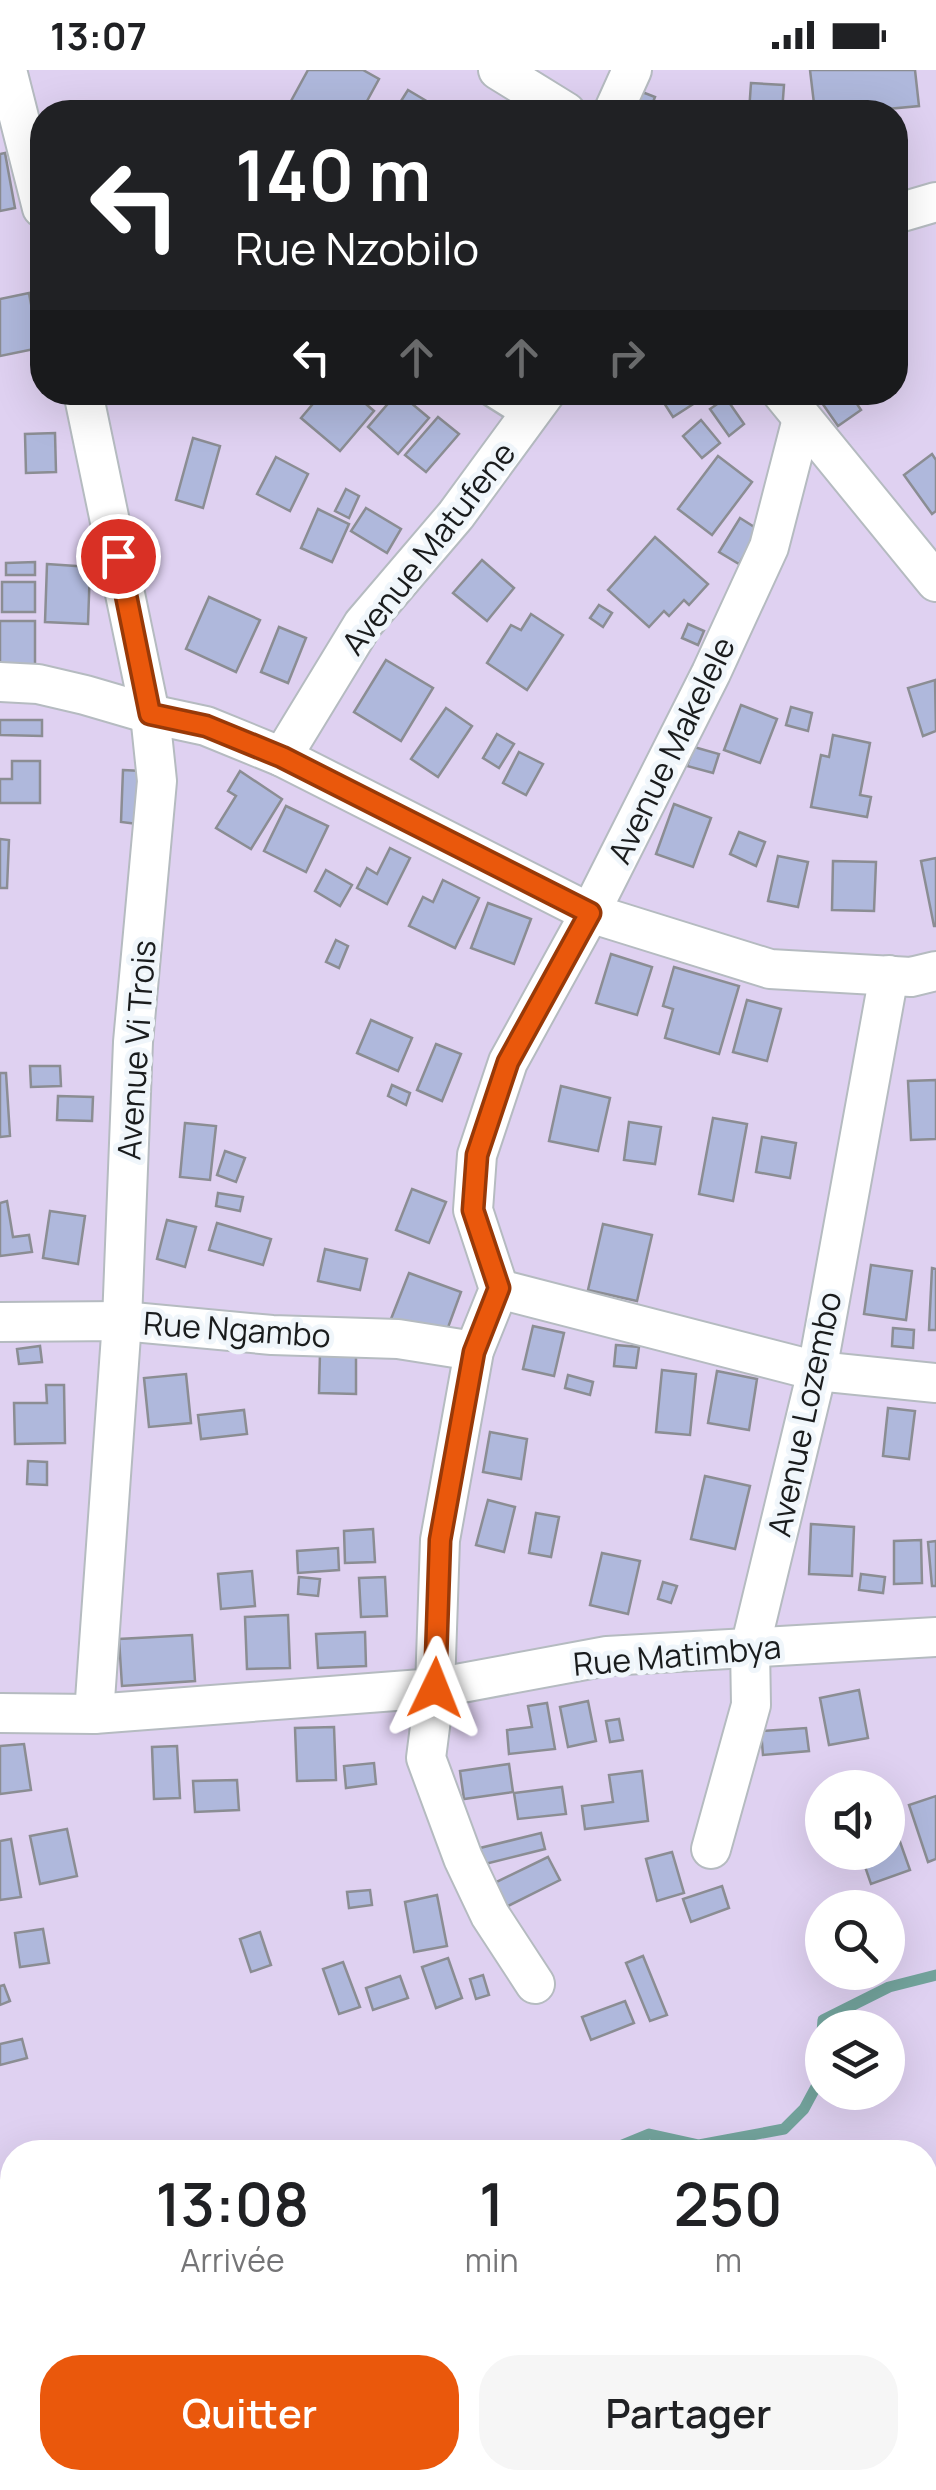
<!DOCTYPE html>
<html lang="fr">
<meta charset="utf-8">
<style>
:root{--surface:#fff;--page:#f6f6f6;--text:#202124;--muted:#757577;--accent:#ea580c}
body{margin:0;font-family:Manrope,sans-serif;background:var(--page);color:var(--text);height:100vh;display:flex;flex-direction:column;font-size:38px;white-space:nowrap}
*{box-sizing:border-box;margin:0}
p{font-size:32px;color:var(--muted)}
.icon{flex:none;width:55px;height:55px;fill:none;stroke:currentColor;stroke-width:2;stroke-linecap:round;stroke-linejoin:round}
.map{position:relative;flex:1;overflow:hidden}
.side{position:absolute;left:0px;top:2070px;width:938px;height:350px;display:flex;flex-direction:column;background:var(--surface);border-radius:40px 40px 0 0;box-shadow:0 10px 40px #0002}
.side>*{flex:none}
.hud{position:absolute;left:30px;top:30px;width:878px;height:305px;border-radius:40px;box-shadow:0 10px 40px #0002;background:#202124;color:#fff;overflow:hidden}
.controls{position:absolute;left:805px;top:1700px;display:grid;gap:20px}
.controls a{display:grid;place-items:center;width:100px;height:100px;border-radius:50%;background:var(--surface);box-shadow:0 10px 40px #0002;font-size:50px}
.pin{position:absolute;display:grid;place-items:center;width:85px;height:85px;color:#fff;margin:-42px;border:5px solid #fff;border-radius:50%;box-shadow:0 2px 10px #0007}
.me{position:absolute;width:110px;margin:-55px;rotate:2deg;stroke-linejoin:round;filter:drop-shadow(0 0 8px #0008)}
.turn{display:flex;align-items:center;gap:35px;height:210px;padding:0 40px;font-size:45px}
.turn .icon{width:130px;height:130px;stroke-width:2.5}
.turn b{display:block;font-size:70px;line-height:85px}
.lanes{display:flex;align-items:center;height:95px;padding:0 40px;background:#0003;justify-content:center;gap:50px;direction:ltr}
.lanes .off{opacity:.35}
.eta{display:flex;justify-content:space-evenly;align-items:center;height:170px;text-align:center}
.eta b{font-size:60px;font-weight:600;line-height:70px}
.primary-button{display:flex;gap:20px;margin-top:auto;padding:20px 40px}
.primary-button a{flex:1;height:115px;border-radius:40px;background:var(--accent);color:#fff;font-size:40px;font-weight:600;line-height:115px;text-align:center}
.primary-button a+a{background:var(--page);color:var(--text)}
.status{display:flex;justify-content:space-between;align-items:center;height:70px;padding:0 50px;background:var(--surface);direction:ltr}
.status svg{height:28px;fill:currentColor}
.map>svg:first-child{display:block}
.green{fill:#dfd1f1;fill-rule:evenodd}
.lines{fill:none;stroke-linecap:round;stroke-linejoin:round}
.stream{stroke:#73a39c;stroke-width:11}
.building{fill:#afb8dc;stroke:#8b8d93;stroke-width:2.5}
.lane-casing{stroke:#b5bbc0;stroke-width:25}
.street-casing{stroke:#b5bbc0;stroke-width:42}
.lane{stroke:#fff;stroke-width:20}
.street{stroke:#fff;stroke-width:38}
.route-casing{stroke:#983908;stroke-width:25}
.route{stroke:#ea580c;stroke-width:18}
.labels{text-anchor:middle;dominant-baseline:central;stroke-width:10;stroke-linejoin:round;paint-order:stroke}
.street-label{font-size:32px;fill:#1a1c1d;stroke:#f0f6fb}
</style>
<div class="status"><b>13:07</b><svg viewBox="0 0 49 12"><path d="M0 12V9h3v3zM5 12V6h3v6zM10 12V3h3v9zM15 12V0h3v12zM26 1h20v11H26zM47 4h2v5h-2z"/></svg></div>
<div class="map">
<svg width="936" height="2420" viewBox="0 0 936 2420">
<rect width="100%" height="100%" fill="#f0f6fb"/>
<path class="green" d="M 0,0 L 936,0 L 936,2420 L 0,2420 ZM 42,42 L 895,42 L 895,322 L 42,322 ZM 822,1718 L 888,1718 L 888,1782 L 822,1782 ZM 822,1838 L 888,1838 L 888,1902 L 822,1902 ZM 822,1958 L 888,1958 L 888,2022 L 822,2022 ZM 12,2082 L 925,2082 L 925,2408 L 12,2408 Z"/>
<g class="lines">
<g class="stream">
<path d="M 565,2082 L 610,2080 L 649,2064 L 699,2075 L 784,2059 L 804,2039 L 818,2013 L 823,1950 L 889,1917 L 936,1905"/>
<path d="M 0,2206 L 12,2204"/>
</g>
</g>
<g class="building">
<path d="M 308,0 L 363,0 L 379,9 L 361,42 L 285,42 Z"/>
<path d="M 810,0 L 915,0 L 919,36 L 855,42 L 815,42 Z"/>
<path d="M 751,13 L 784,15 L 782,42 L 749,42 Z"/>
<path d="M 408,20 L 445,42 L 394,42 Z"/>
<path d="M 637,20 L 655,27 L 649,42 L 628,42 Z"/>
<path d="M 5,83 L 15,138 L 0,141 L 0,84 Z"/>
<path d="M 29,223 L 39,278 L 0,286 L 0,229 Z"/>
<path d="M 323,322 L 352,322 L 374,341 L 340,381 L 301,348 Z"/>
<path d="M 398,322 L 429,348 L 398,384 L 368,357 Z"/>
<path d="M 657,322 L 712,322 L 673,347 Z"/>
<path d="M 831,322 L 849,322 L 861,340 L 838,356 L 820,330 Z"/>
<path d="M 726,328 L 744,354 L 729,366 L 710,339 Z"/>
<path d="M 438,347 L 459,364 L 426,402 L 405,385 Z"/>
<path d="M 701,350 L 720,373 L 702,388 L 683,366 Z"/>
<path d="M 55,363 L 56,402 L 26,403 L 25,364 Z"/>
<path d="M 193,368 L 220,376 L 203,438 L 176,430 Z"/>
<path d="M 932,384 L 936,390 L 936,441 L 932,444 L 904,405 Z"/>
<path d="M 718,386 L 752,412 L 712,465 L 678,439 Z"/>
<path d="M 276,387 L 308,404 L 290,441 L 257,424 Z"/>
<path d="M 346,419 L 359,426 L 349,448 L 335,441 Z"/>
<path d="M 366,438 L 401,459 L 387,483 L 351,461 Z"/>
<path d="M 318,439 L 349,454 L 332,492 L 301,478 Z"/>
<path d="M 740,448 L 759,460 L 739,494 L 719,482 Z"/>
<path d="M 655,467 L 708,514 L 689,535 L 684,530 L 669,546 L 664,541 L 649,557 L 608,520 Z"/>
<path d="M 482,490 L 514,518 L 487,551 L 453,523 Z"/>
<path d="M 35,492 L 35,505 L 6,505 L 6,493 Z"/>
<path d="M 47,494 L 90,497 L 88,554 L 45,552 Z"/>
<rect x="2" y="512" width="33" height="30"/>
<path d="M 209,527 L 260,550 L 236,602 L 186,579 Z"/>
<path d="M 599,535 L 612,543 L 603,557 L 590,548 Z"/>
<path d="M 531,544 L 563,565 L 527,620 L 487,593 L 511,555 L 521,560 Z"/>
<path d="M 0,551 L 35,551 L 35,597 L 0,596 Z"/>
<path d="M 688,554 L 704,561 L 698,575 L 682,568 Z"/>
<path d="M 279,557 L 306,568 L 288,613 L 261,602 Z"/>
<path d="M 386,590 L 433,618 L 401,671 L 354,642 Z"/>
<path d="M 935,610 L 936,661 L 923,666 L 908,618 Z"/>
<path d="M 741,635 L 777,649 L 760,693 L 724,680 Z"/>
<path d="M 791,637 L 812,643 L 808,661 L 786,655 Z"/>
<path d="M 446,638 L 472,656 L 438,707 L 411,689 Z"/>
<path d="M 0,650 L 42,650 L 42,666 L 0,665 Z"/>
<path d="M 497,664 L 514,674 L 499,698 L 483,688 Z"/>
<path d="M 833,665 L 870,673 L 860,725 L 871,727 L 867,747 L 811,737 L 821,685 L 829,687 Z"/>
<path d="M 694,677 L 719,684 L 713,703 L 687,696 Z"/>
<path d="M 519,682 L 543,694 L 526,725 L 503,713 Z"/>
<path d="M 12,691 L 40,691 L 40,733 L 0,733 L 0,709 L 12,709 Z"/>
<path d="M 123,700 L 142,701 L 138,754 L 121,752 Z"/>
<path d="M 240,701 L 282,729 L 251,779 L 216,758 L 236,726 L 228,721 Z"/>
<path d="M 674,734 L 711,748 L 693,797 L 656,784 Z"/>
<path d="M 286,736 L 328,756 L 306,802 L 264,781 Z"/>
<path d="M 739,762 L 765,772 L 756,796 L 730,784 Z"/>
<path d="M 0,769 L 9,770 L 7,818 L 0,818 Z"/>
<path d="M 390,778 L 410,788 L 387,834 L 357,818 L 367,798 L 377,804 Z"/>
<path d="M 778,786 L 808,792 L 798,837 L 768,831 Z"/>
<path d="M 936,788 L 936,856 L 934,856 L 921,791 Z"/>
<path d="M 833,791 L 876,792 L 874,841 L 832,840 Z"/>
<path d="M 326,800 L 352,815 L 340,836 L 315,821 Z"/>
<path d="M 443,810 L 479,828 L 455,878 L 409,856 L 423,827 L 433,832 Z"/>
<path d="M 488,833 L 531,849 L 514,894 L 471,878 Z"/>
<path d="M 336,870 L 348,876 L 339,898 L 326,892 Z"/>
<path d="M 611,884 L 652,897 L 637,945 L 596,933 Z"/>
<path d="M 674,897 L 739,916 L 719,984 L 665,968 L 673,939 L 663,936 Z"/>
<path d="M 747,930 L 781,939 L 767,991 L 733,982 Z"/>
<path d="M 371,950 L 412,968 L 398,1001 L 357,983 Z"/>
<path d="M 436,974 L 461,984 L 442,1031 L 417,1020 Z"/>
<path d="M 30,996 L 60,996 L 61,1016 L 31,1017 Z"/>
<path d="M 0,1003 L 6,1003 L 10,1066 L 0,1067 Z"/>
<path d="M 936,1010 L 936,1069 L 911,1070 L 908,1011 Z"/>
<path d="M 392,1015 L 410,1023 L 406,1035 L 388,1026 Z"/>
<path d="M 561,1016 L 610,1028 L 598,1081 L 549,1071 Z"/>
<path d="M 58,1026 L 93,1027 L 92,1051 L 57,1050 Z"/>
<path d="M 713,1048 L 747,1054 L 733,1131 L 699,1124 Z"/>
<path d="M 629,1052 L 661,1057 L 655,1094 L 624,1090 Z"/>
<path d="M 185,1053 L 216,1056 L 210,1110 L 180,1107 Z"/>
<path d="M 762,1067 L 796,1073 L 790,1108 L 756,1102 Z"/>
<path d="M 225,1081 L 245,1088 L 236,1112 L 217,1105 Z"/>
<path d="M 412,1119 L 446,1132 L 429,1173 L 396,1160 Z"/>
<path d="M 218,1123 L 243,1127 L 240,1141 L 216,1136 Z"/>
<path d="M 7,1131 L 13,1167 L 29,1165 L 32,1182 L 0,1186 L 0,1133 Z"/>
<path d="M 50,1141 L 85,1146 L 78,1194 L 43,1188 Z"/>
<path d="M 167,1150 L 196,1157 L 185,1197 L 157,1189 Z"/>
<path d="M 217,1153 L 271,1169 L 263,1195 L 209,1180 Z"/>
<path d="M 603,1154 L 652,1165 L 637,1231 L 588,1220 Z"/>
<path d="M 325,1179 L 367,1189 L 360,1220 L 318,1211 Z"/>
<path d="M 871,1195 L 912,1201 L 906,1250 L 864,1244 Z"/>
<path d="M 932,1198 L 936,1199 L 936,1260 L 929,1260 Z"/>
<path d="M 409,1203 L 461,1222 L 446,1263 L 391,1249 Z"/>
<path d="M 533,1256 L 564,1263 L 554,1306 L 523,1299 Z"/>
<path d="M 893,1258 L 914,1260 L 913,1278 L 892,1276 Z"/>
<path d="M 616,1275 L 639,1277 L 636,1298 L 614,1296 Z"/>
<path d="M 40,1276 L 42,1292 L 19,1294 L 17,1279 Z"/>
<path d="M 320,1283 L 356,1284 L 356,1324 L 319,1323 Z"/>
<path d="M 662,1300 L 696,1304 L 690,1365 L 656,1362 Z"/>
<path d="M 717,1301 L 757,1309 L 749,1360 L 708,1353 Z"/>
<path d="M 186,1304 L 191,1353 L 149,1357 L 144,1308 Z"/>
<path d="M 568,1305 L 593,1312 L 590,1325 L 565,1318 Z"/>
<path d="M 46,1315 L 64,1315 L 65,1373 L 15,1374 L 14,1333 L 47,1333 Z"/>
<path d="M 888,1338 L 915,1341 L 909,1389 L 883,1386 Z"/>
<path d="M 244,1340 L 247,1364 L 201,1369 L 198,1345 Z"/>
<path d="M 490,1362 L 527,1369 L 521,1409 L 483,1402 Z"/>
<path d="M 28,1391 L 47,1392 L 47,1415 L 27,1414 Z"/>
<path d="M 705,1406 L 750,1416 L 735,1479 L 691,1469 Z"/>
<path d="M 488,1430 L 515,1437 L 504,1482 L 476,1475 Z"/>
<path d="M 536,1443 L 559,1447 L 551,1487 L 529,1483 Z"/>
<path d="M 811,1454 L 854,1457 L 852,1506 L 809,1504 Z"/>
<path d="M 373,1459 L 375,1492 L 345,1493 L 344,1461 Z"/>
<path d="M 921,1470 L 922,1513 L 894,1514 L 894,1471 Z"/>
<path d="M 936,1471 L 936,1516 L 932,1516 L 928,1472 Z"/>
<path d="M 338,1478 L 339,1500 L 298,1503 L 297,1481 Z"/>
<path d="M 602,1483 L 640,1491 L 628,1544 L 590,1535 Z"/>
<path d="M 252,1501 L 255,1536 L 221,1539 L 218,1504 Z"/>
<path d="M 861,1504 L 885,1507 L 883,1523 L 859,1520 Z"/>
<path d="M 299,1507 L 320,1509 L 318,1526 L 298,1524 Z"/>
<path d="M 385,1507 L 387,1546 L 361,1547 L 359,1508 Z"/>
<path d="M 663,1512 L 677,1516 L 671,1533 L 658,1529 Z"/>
<path d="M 288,1545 L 290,1598 L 247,1599 L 245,1547 Z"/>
<path d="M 365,1562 L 366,1596 L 318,1598 L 316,1564 Z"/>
<path d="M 192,1565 L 195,1611 L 122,1616 L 119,1569 Z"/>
<path d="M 859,1620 L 868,1668 L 829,1675 L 820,1628 Z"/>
<path d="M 588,1631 L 596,1671 L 568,1677 L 560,1637 Z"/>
<path d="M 547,1633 L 555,1679 L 509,1684 L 507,1660 L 532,1657 L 528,1636 Z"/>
<path d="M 619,1649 L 623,1670 L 610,1672 L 606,1651 Z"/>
<path d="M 334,1657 L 336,1710 L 297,1711 L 295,1658 Z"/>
<path d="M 806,1658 L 809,1681 L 763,1685 L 761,1661 Z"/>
<path d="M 24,1674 L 31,1720 L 0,1724 L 0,1676 Z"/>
<path d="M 177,1676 L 180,1728 L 154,1729 L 152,1677 Z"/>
<path d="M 374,1693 L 376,1714 L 346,1718 L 344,1696 Z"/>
<path d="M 509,1694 L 513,1722 L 464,1729 L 460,1701 Z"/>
<path d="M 642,1701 L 648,1751 L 585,1759 L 582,1736 L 613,1732 L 609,1705 Z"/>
<path d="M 237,1710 L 239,1740 L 195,1742 L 193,1711 Z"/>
<path d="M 562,1717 L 566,1744 L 518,1749 L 514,1723 Z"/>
<path d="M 936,1726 L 936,1789 L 928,1792 L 909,1735 Z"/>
<path d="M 888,1738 L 910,1800 L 871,1814 L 860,1782 L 888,1782 Z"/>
<path d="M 67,1759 L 77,1806 L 40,1814 L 30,1766 Z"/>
<path d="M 541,1763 L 545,1779 L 485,1794 L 480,1778 Z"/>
<path d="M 11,1769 L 21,1827 L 0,1830 L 0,1771 Z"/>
<path d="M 672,1782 L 684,1823 L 657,1831 L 646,1789 Z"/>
<path d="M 548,1787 L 560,1810 L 500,1840 L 488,1816 Z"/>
<path d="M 722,1816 L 729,1838 L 691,1852 L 683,1829 Z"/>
<path d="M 370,1820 L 372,1835 L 349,1838 L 347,1822 Z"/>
<path d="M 437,1825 L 447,1876 L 414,1882 L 405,1832 Z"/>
<path d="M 43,1859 L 49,1893 L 20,1897 L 15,1863 Z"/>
<path d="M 260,1862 L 271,1895 L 251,1902 L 240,1869 Z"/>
<path d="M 643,1886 L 667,1945 L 650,1951 L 626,1893 Z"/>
<path d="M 448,1888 L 462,1928 L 436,1938 L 422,1897 Z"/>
<path d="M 343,1892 L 360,1937 L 339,1944 L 323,1899 Z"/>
<path d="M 483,1905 L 489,1925 L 476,1929 L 470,1909 Z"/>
<path d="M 400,1906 L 408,1928 L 373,1940 L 366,1918 Z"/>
<path d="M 4,1915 L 10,1931 L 0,1935 L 0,1916 Z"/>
<path d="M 625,1931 L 634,1953 L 591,1970 L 582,1947 Z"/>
<path d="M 22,1969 L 27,1988 L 0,1995 L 0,1974 Z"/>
</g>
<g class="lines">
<defs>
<path id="lane" d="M 485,322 L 528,349"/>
<g id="street">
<path d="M 7,0 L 42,138"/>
<path d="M 498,0 L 566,42"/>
<path d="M 613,42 L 632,0"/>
<path d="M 895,144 L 936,132"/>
<path d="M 83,322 L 150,644 L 157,711 L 133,972 L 122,1251 L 94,1644"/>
<path d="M 781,322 L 936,512"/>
<path d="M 0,612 L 38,614 L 85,625 L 150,644 L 206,656 L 282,687 L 590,843 L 770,899 L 911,907 L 936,901"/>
<path d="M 282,687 L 363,554 L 456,445 L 546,322"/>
<path d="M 499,1219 L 817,1301 L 936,1313"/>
<path d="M 0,1252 L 122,1251 L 272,1265 L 398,1269 L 474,1281"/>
<path d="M 0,1643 L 94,1644 L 435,1618 L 607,1586 L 936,1567"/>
<path d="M 711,1779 L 751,1635 L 750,1578 L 817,1301 L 889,905"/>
<path d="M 535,1914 L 490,1845 L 463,1788 L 426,1688 L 435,1618 L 440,1470 L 474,1281 L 499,1219 L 473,1140 L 477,1085 L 508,992 L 590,843 L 711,603 L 769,477 L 802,349"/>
<path d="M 925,2174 L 936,2171"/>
<path d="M 0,2317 L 12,2402"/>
</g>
</defs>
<use href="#lane" class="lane-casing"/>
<use href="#street" class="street-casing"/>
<use href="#lane" class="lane"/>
<use href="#street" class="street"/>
</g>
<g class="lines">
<defs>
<path id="route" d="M 118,486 L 150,644 L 206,656 L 282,687 L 590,843 L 508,992 L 477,1085 L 473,1140 L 499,1218 L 474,1282 L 440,1470 L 435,1618"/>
</defs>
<use href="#route" class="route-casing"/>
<use href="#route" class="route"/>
</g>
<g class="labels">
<g class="street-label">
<text transform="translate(428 478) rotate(-52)">Avenue Matufene</text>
<text transform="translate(671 680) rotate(-64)">Avenue Makelele</text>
<text transform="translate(136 980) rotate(-86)">Avenue Vi Trois</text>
<text transform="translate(237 1259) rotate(4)">Rue Ngambo</text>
<text transform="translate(804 1344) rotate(-78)">Avenue Lozembo</text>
<text transform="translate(677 1585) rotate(-5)">Rue Matimbya</text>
</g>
</g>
</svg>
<div class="controls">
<a><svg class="icon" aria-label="sound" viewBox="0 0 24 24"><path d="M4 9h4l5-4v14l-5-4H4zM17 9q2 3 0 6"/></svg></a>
<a><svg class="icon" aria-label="search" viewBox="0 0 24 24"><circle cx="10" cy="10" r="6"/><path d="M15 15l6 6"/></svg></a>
<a><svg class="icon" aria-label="layers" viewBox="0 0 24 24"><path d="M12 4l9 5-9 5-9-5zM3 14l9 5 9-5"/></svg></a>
</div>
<div class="pin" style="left:118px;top:486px;background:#d93025"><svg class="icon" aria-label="arrive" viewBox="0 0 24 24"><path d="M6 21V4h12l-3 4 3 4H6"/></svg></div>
<svg class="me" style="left:435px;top:1618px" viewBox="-20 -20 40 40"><path d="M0-17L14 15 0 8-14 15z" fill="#ea580c" stroke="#fff" stroke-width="4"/></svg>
<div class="hud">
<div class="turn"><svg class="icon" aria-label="left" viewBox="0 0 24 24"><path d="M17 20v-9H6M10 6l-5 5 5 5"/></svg><div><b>140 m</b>Rue Nzobilo</div></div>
<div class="lanes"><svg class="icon" aria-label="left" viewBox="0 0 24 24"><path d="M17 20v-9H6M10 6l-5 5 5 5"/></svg><svg class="icon off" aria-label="ahead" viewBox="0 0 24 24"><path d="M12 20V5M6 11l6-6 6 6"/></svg><svg class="icon off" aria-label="ahead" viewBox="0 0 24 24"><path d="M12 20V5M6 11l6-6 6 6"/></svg><svg class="icon off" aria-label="right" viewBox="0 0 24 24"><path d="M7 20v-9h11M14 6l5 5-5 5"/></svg></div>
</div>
<section class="side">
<div class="eta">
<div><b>13:08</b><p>Arrivée</p></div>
<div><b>1</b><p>min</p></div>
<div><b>250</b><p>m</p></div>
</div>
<div class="primary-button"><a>Quitter</a><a>Partager</a></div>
</section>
</div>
